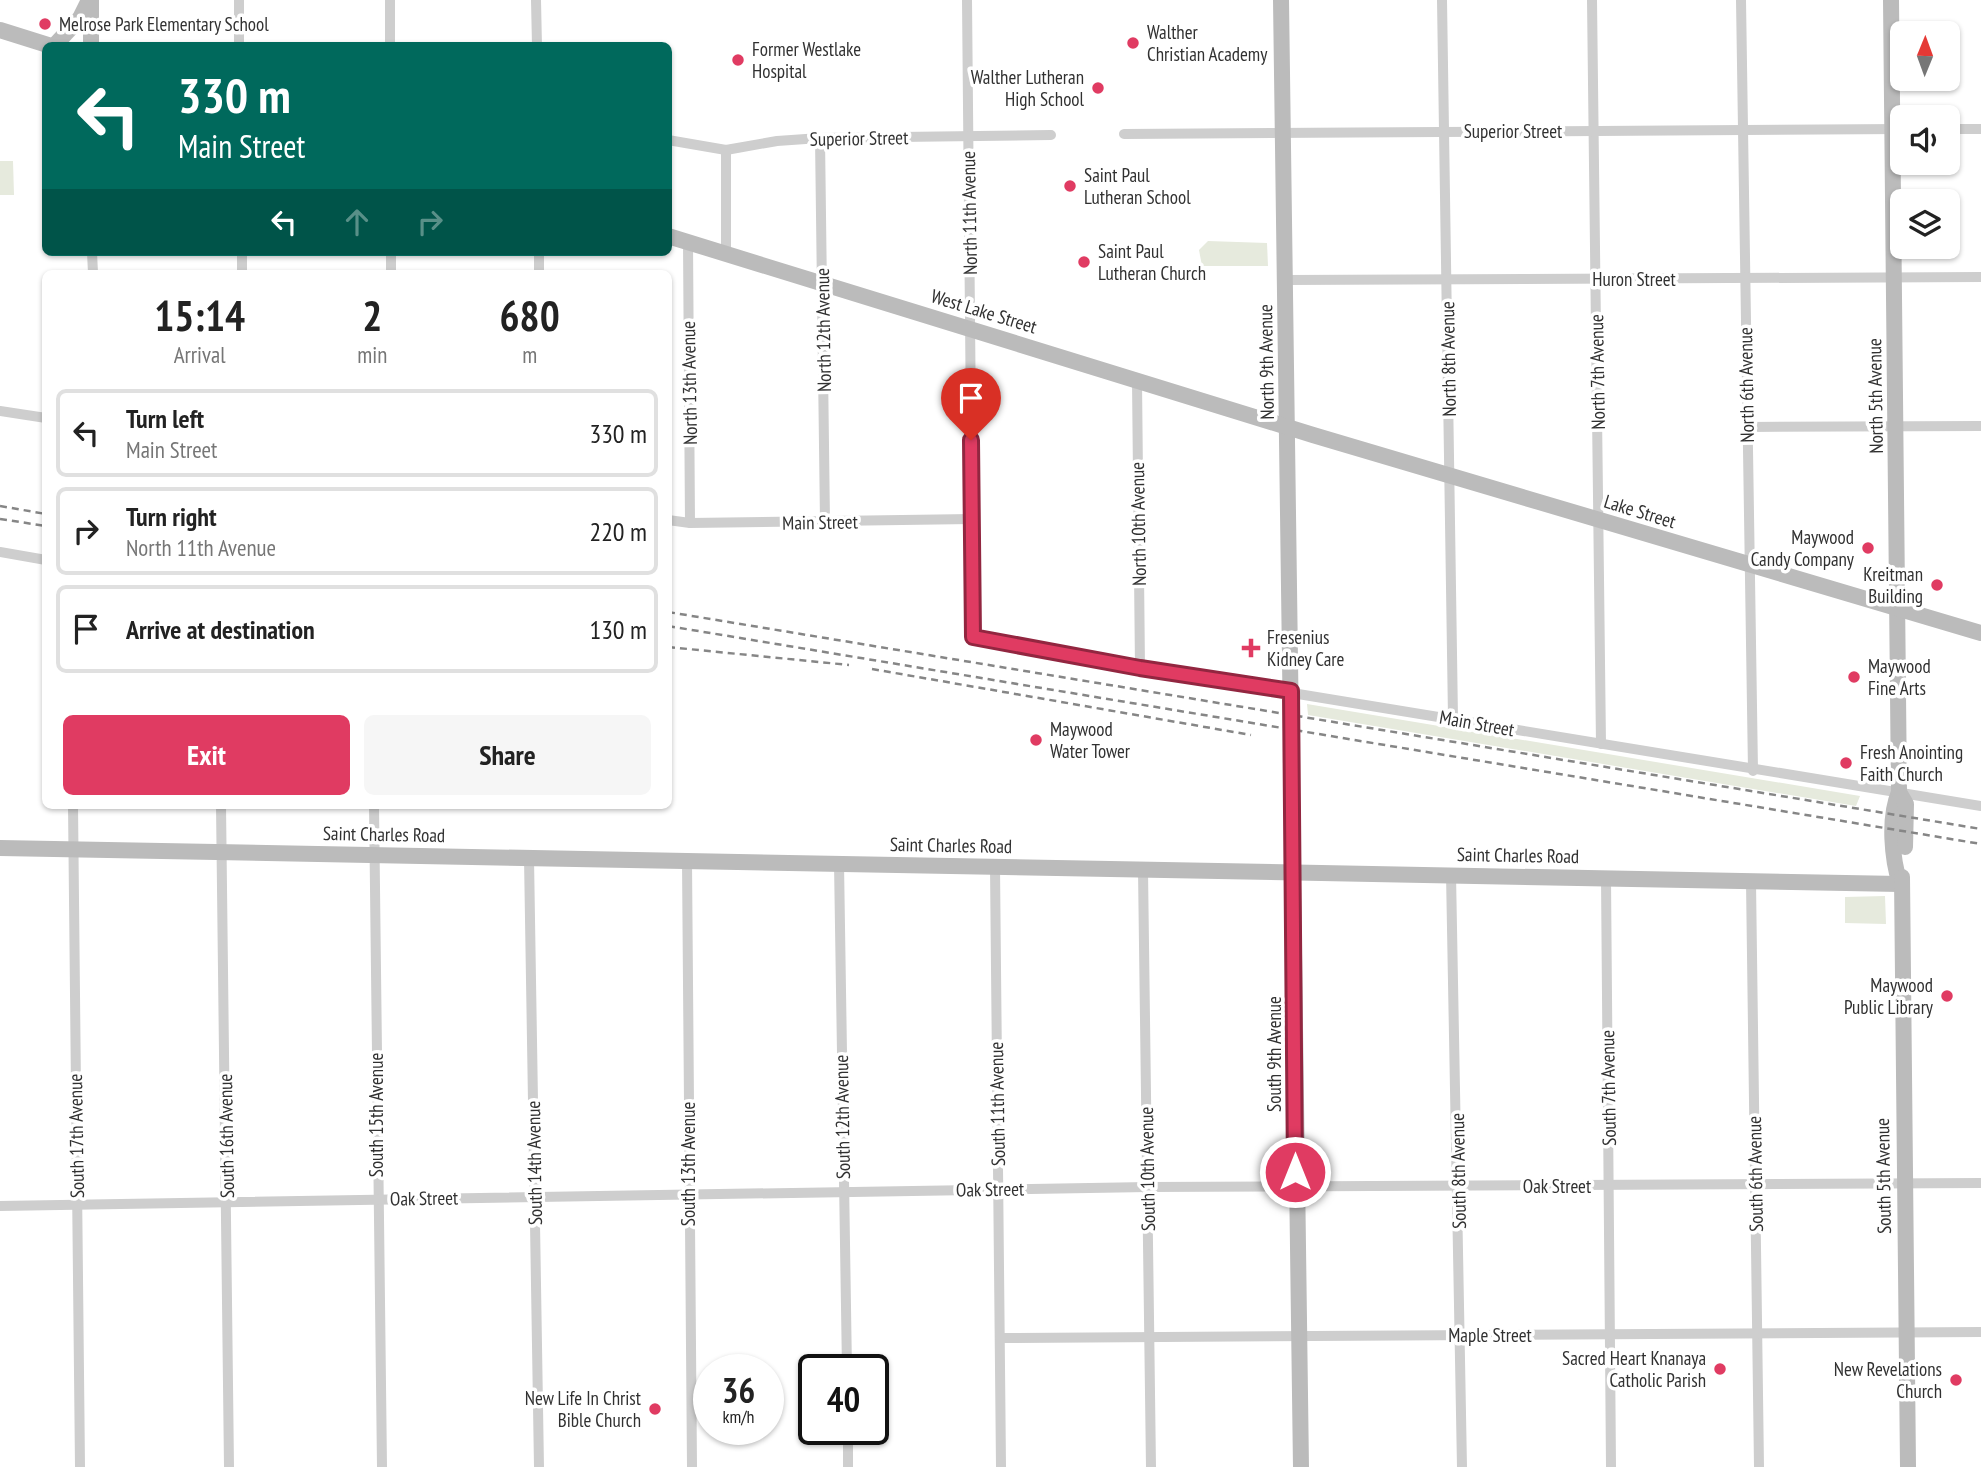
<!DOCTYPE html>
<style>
:root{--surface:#fff;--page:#f6f6f6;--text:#222;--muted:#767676;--line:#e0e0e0;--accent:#e03b62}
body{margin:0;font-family:"PT Sans Narrow",sans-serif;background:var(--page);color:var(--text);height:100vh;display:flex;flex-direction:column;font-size:26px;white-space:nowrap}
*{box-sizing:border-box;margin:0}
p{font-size:23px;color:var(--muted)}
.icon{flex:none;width:38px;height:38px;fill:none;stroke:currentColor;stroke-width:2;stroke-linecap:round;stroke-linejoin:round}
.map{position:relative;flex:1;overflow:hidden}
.panel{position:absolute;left:42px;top:270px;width:630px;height:539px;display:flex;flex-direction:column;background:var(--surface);border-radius:10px;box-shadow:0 2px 5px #0004}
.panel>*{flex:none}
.guide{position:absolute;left:42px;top:42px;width:630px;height:214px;border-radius:10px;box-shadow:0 2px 5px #0004;background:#00695c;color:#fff;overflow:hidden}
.needle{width:46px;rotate:1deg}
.buttons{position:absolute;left:1890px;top:21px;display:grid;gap:14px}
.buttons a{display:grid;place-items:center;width:70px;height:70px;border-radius:10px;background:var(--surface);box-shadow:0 2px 5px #0004;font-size:35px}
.speed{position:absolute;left:693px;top:1354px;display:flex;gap:14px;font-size:35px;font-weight:700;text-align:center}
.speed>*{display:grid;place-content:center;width:91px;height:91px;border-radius:50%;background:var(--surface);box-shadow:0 2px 5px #0004;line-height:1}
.speed small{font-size:18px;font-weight:400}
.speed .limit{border:4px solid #111;border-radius:10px;background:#fff;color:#111}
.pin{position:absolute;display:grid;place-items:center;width:60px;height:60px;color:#fff;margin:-72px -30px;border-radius:50% 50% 50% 0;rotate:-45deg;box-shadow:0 0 7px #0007}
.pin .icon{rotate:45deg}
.me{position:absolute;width:77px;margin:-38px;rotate:0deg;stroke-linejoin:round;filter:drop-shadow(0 0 5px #0008)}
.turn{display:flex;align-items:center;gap:24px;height:147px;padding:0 21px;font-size:32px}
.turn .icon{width:91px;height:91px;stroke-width:2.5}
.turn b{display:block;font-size:49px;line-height:60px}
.lanes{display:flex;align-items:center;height:66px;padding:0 21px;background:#0003;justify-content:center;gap:35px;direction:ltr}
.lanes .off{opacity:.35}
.eta{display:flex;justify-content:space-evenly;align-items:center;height:119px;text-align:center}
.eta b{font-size:42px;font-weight:800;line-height:49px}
.action{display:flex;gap:14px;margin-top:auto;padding:14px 21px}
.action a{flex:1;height:80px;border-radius:10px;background:var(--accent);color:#fff;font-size:28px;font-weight:800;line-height:80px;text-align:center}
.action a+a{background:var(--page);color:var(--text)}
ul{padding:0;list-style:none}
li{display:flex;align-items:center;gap:21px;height:88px;margin:0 14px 10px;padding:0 7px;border:4px solid var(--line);border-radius:10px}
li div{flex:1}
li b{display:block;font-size:26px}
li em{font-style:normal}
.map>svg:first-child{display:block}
.green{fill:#e6eadd}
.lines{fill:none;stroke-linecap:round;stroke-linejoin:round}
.street{stroke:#cecece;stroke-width:10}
.secondary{stroke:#bbb;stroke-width:16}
.rail{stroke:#868686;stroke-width:2.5;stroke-dasharray:7 5;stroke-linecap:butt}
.route-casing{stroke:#922640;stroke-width:18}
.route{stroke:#e03b62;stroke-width:12}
.poi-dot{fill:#e03b62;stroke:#fff;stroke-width:2.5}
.labels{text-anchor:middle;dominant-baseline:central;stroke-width:7;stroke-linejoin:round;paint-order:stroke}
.poi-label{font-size:19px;fill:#313131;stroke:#fff;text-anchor:start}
.street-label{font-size:19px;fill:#313131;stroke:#fff}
</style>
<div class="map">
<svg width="1981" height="1467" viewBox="0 0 1981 1467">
<rect width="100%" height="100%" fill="#fff"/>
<g class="green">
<path d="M 0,161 L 13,161 L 14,195 L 0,195 Z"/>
<path d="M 1208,241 L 1267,243 L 1268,266 L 1202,266 L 1199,250 Z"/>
<path d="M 1307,704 L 1860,796 L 1856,806 L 1308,715 Z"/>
<path d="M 1885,896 L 1886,924 L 1845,923 L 1845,897 Z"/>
</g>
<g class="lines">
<g class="street">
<path d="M 239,0 L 239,46"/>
<path d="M 390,0 L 390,46"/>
<path d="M 536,0 L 537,46"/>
<path d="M 967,0 L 973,637 L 1140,668 L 1981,806"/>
<path d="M 1442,0 L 1453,718"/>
<path d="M 1592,0 L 1601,744"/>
<path d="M 1741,0 L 1753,771"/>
<path d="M 1948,129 L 1981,129"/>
<path d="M 1124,134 L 1902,129"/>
<path d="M 820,138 L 825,522"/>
<path d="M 668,140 L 726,150 L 777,141 L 820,138 L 1051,135"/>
<path d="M 688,242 L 690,523"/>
<path d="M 92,252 L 93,273"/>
<path d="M 242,252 L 242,273"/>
<path d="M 391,252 L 391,273"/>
<path d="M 539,252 L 539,273"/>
<path d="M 726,254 L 726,150"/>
<path d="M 1286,280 L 1981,277"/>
<path d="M 1137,380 L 1140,668"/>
<path d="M 0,411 L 46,418"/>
<path d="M 1747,427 L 1981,426"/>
<path d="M 668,520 L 690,523 L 972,519"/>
<path d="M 0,552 L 46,560"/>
<path d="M 73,805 L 80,1467"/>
<path d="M 221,805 L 229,1467"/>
<path d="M 374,805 L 382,1467"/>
<path d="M 529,858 L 539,1467"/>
<path d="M 687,861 L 692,1467"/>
<path d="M 839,863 L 847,1370"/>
<path d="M 995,867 L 1001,1467"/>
<path d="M 1143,870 L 1151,1467"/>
<path d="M 1451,874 L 1462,1467"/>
<path d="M 1606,878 L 1611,1467"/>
<path d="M 1751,882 L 1759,1467"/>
<path d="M 0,1206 L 1148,1187 L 1981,1183"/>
<path d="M 1000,1338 L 1981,1332"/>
<path d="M 848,1430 L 848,1467"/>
</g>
<g class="secondary">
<path d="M 1281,0 L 1301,1467"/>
<path d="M 1891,0 L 1899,792 C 1888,818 1892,859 1900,884"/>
<path d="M 0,30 L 51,46"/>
<path d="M 54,46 L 80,18 L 89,0"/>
<path d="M 91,46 L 91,0"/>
<path d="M 668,236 L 1313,435 L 1981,633"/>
<path d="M 1899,792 L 1906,804 L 1905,847"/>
<path d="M 0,848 L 1900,884"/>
<path d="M 1902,877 L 1908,1467"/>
</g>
<g class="rail">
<path d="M 0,506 L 46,514"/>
<path d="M 0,519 L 46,526"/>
<path d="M 668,612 L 1981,829"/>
<path d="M 668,626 L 1981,844"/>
<path d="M 668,647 L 849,665"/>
<path d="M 872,669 L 1251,735"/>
</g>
</g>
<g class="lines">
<defs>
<path id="route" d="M 971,440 L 973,637 L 1140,668 L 1291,691 L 1295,1172"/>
</defs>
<use href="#route" class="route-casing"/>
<use href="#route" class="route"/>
</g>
<g class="poi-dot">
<circle cx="45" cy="24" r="7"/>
<circle cx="1133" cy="43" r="7"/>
<circle cx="738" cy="60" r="7"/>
<circle cx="1098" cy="88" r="7"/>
<circle cx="1070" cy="186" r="7"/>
<circle cx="1084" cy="262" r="7"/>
<circle cx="1868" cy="548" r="7"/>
<circle cx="1937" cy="585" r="7"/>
<path d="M1247.5 637.5h7v7h7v7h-7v7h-7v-7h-7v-7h7z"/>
<circle cx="1854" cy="677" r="7"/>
<circle cx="1036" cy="740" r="7"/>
<circle cx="1846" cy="763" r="7"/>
<circle cx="1947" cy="996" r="7"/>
<circle cx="1720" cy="1369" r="7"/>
<circle cx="1956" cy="1380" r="7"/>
<circle cx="655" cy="1409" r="7"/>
</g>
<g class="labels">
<g class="poi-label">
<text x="59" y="24">Melrose Park Elementary School</text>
<text x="1147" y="32">Walther<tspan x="1147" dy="22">Christian Academy</tspan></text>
<text x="752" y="49">Former Westlake<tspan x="752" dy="22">Hospital</tspan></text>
<text x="1084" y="77" text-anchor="end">Walther Lutheran<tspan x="1084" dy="22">High School</tspan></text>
<text x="1084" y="175">Saint Paul<tspan x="1084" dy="22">Lutheran School</tspan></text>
<text x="1098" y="251">Saint Paul<tspan x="1098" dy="22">Lutheran Church</tspan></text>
<text x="1854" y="537" text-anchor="end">Maywood<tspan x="1854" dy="22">Candy Company</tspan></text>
<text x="1923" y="574" text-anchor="end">Kreitman<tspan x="1923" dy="22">Building</tspan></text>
<text x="1267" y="637">Fresenius<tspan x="1267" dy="22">Kidney Care</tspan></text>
<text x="1868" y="666">Maywood<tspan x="1868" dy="22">Fine Arts</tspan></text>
<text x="1050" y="729">Maywood<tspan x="1050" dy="22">Water Tower</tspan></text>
<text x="1860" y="752">Fresh Anointing<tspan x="1860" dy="22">Faith Church</tspan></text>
<text x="1933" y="985" text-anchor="end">Maywood<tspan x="1933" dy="22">Public Library</tspan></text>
<text x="1706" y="1358" text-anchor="end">Sacred Heart Knanaya<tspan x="1706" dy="22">Catholic Parish</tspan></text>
<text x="1942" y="1369" text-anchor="end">New Revelations<tspan x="1942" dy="22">Church</tspan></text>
<text x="641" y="1398" text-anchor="end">New Life In Christ<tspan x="641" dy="22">Bible Church</tspan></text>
</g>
<g class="street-label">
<text x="1513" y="131">Superior Street</text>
<text transform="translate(859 138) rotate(-1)">Superior Street</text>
<text transform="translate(969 213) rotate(-91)">North 11th Avenue</text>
<text x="1634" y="279">Huron Street</text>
<text transform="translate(984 311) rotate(17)">West Lake Street</text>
<text transform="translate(823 330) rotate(-91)">North 12th Avenue</text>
<text transform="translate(1448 359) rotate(-91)">North 8th Avenue</text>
<text transform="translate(1266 362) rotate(-91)">North 9th Avenue</text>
<text transform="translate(1597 372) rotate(-91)">North 7th Avenue</text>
<text transform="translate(689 383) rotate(-91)">North 13th Avenue</text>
<text transform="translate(1746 385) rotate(-91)">North 6th Avenue</text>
<text transform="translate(1875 396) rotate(-91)">North 5th Avenue</text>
<text transform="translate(1640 511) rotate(17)">Lake Street</text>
<text transform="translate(820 522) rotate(-1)">Main Street</text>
<text transform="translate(1138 524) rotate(-91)">North 10th Avenue</text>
<text transform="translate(1477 723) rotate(10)">Main Street</text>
<text transform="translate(384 834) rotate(1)">Saint Charles Road</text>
<text transform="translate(951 845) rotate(1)">Saint Charles Road</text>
<text transform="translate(1518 855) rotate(1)">Saint Charles Road</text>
<text transform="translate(1274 1054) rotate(-90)">South 9th Avenue</text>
<text transform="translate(1608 1088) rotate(-91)">South 7th Avenue</text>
<text transform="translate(997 1104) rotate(-91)">South 11th Avenue</text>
<text transform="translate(376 1115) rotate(-90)">South 15th Avenue</text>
<text transform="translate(842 1117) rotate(-91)">South 12th Avenue</text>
<text transform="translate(76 1136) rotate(-91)">South 17th Avenue</text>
<text transform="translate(226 1136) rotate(-91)">South 16th Avenue</text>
<text transform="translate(534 1163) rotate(-91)">South 14th Avenue</text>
<text transform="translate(688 1164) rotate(-90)">South 13th Avenue</text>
<text transform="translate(1147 1169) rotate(-91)">South 10th Avenue</text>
<text transform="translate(1458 1171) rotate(-91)">South 8th Avenue</text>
<text transform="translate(1755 1174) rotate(-91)">South 6th Avenue</text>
<text transform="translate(1883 1176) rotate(-91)">South 5th Avenue</text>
<text x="1557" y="1186">Oak Street</text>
<text transform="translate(990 1189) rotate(-1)">Oak Street</text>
<text transform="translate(424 1198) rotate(-1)">Oak Street</text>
<text x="1490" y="1335">Maple Street</text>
</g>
</g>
</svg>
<div class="buttons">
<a><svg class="needle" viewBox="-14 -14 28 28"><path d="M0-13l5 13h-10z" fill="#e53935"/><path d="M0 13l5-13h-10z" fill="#767676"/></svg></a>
<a><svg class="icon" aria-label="sound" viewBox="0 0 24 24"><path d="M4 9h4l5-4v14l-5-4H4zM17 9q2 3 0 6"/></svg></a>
<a><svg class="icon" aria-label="layers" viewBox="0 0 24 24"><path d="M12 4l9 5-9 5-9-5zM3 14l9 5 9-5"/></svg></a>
</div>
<div class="speed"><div>36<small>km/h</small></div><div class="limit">40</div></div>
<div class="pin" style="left:971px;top:440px;background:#d93025"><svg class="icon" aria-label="arrive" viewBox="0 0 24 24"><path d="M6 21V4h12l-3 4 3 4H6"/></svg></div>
<svg class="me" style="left:1295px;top:1172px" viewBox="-20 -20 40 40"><circle r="17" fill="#e03b62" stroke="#fff" stroke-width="3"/><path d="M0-11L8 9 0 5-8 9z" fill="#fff"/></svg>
<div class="guide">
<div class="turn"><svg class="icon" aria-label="left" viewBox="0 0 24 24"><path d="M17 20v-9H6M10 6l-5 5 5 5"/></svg><div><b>330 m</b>Main Street</div></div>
<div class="lanes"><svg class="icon" aria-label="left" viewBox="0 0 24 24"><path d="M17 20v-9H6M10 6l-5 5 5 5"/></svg><svg class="icon off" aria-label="ahead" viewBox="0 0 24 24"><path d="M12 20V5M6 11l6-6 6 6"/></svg><svg class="icon off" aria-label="right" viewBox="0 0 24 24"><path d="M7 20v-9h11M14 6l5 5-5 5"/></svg></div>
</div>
<section class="panel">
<div class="eta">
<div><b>15:14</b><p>Arrival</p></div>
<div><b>2</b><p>min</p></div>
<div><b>680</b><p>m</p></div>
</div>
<ul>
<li><svg class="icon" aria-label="left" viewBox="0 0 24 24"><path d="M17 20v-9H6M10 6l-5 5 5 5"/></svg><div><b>Turn left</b><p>Main Street</p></div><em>330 m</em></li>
<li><svg class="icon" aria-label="right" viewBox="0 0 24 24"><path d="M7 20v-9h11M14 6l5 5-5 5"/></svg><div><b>Turn right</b><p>North 11th Avenue</p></div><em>220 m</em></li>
<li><svg class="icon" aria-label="arrive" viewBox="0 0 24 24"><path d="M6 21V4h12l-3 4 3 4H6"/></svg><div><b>Arrive at destination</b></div><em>130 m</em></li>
</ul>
<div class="action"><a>Exit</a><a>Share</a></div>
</section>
</div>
